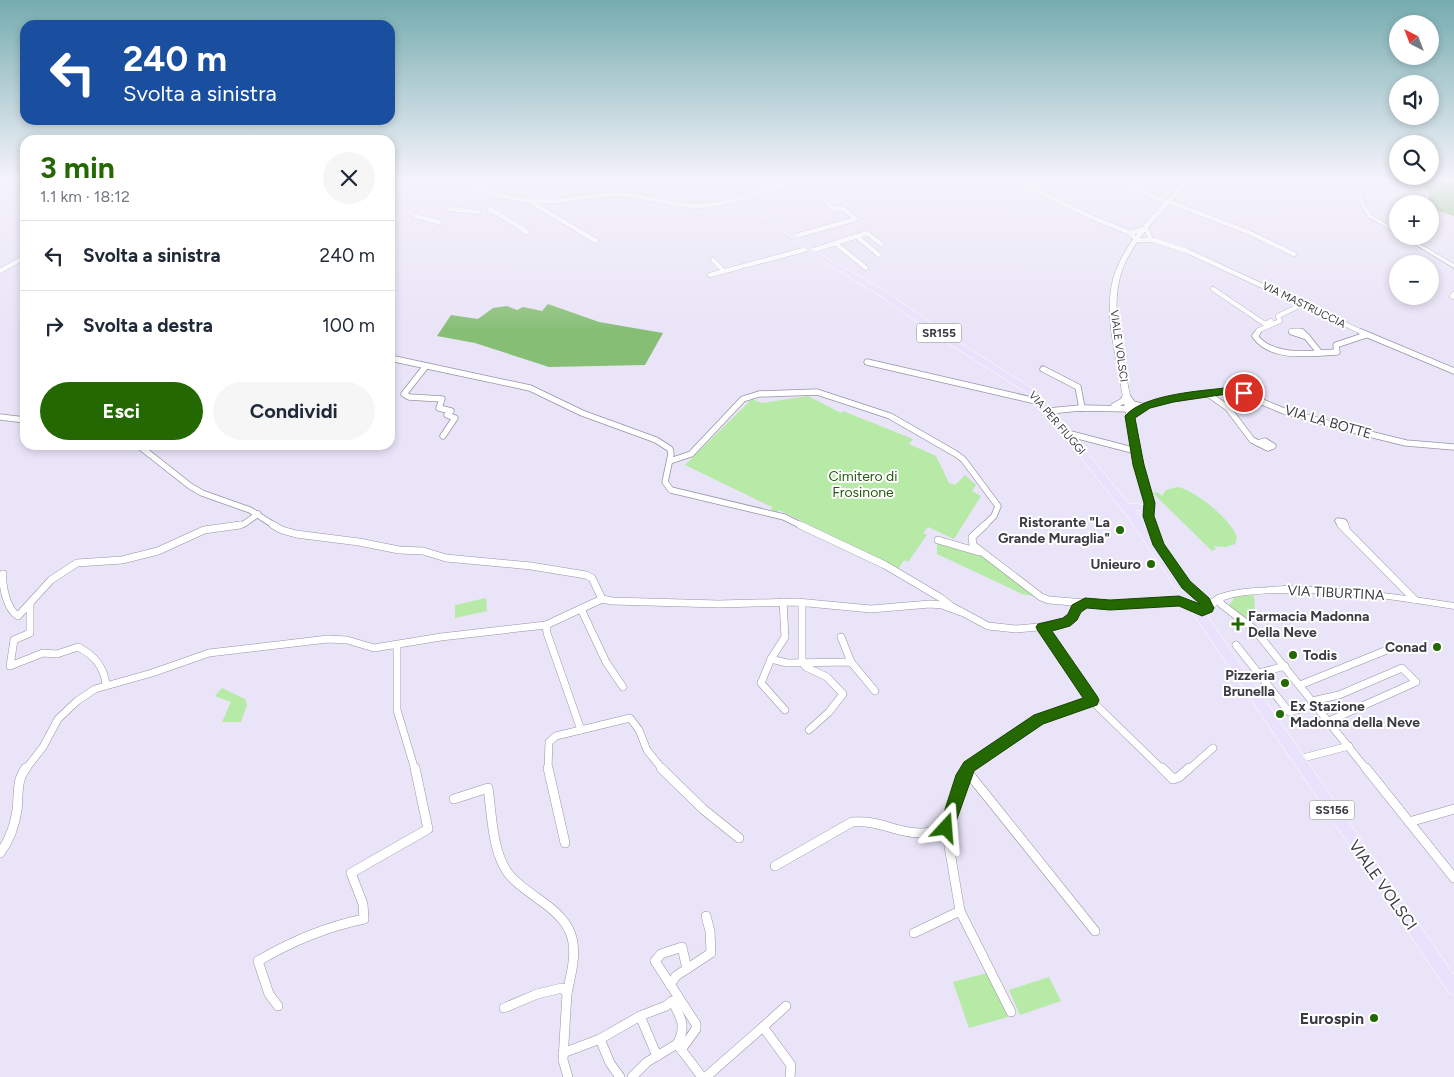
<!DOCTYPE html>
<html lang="it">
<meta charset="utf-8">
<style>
:root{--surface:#fff;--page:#f6f6f7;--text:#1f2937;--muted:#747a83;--line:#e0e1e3;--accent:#236800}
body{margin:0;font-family:Figtree,sans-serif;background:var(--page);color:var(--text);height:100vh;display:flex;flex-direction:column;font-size:19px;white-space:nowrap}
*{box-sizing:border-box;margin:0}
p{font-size:16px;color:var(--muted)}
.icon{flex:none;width:28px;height:28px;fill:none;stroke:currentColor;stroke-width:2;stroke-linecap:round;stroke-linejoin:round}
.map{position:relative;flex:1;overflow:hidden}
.sheet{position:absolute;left:20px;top:135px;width:375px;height:315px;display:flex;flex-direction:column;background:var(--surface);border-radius:15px;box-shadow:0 2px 8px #0003}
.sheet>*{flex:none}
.banner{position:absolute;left:20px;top:20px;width:375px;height:105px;border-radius:15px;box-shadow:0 2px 8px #0003;background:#1a4fa0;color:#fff;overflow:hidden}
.needle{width:32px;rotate:318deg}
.fabs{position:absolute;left:1389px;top:15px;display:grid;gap:10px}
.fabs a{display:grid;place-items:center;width:50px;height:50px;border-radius:50%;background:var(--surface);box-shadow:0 2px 8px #0003;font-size:25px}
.pin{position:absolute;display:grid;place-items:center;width:42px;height:42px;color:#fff;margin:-21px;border:2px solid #fff;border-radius:50%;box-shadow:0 1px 5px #0007}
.me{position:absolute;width:55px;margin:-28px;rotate:19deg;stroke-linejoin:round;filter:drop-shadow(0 0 4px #0008)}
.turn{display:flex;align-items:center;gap:18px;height:105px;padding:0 20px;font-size:22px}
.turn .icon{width:65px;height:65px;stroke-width:2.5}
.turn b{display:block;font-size:35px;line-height:42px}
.round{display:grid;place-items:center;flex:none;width:52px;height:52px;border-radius:26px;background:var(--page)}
.headline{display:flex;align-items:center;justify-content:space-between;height:85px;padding:0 20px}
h1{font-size:30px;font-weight:700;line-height:38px;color:var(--accent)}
.cta{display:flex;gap:10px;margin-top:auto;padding:10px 20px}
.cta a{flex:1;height:58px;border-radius:30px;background:var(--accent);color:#fff;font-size:20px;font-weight:700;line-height:58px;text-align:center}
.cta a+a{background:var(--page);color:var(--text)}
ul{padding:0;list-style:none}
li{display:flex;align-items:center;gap:15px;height:70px;padding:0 20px;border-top:1px solid var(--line)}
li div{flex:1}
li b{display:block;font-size:19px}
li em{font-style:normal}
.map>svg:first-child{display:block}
.green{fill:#b6eaa6}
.forest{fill:#86be75}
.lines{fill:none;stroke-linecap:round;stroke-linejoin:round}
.minor-far3-casing{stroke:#9893a5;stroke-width:5}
.minor-far2-casing{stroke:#9893a5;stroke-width:7}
.minor-far1-casing{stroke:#9893a5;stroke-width:8}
.minor-casing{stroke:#9893a5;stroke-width:10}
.tertiary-casing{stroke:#9893a5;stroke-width:1}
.secondary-casing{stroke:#9893a5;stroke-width:1}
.primary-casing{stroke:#fff;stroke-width:1}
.trunk-casing{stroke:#fff;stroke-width:1}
.minor-far3{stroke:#fff;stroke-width:4.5}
.minor-far2{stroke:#fff;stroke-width:5.5}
.minor-far1{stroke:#fff;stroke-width:7}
.minor{stroke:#fff;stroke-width:9}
.tertiary{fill:#fff;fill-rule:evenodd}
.secondary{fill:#fff;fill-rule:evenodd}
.primary{fill:#e9e2fc;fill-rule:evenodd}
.trunk{fill:#e2d8fb;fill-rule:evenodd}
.route{fill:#236800;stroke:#174400}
.poi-dot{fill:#236800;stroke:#fff;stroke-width:2}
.labels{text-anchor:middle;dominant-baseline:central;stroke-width:4;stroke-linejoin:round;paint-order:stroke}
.far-street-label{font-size:11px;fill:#3c3a42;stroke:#fff}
.shield{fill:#fff;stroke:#76757b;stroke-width:1}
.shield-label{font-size:12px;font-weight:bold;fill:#3c3a42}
.street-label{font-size:14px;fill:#3c3a42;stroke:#fff}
.park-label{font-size:14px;fill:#23580d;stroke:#fff}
.poi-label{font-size:14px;font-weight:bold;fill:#3c3a42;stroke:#fff;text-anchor:end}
.near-street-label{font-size:16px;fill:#3c3a42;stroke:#fff}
.near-poi-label{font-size:16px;font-weight:bold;fill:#3c3a42;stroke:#fff;text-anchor:end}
</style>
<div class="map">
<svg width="1454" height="1077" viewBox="0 0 1454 1077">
<rect width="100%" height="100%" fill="#e9e4f7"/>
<g class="green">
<path d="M 808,396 L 841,413 L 843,411 L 913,439 L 909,444 L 936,456 L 949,483 L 955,485 L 965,475 L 976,485 L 972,491 L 981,496 L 954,539 L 928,527 L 923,533 L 927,535 L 908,562 L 904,560 L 899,568 L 779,510 L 777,512 L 771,510 L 772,507 L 685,465 L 752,399 L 762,403 Z"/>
<path d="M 1178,487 C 1195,490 1234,522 1237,538 L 1235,544 L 1226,547 L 1214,546 L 1216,549 L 1212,551 L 1153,493 L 1157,492 L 1162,496 L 1166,490 Z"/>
<path d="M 937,541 L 980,554 L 1039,597 L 1022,594 L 937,554 Z"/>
<path d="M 1254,595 L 1255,618 C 1245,619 1235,614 1229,605 L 1235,597 Z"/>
<path d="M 486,598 L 487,611 L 455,618 L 455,605 Z"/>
<path d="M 222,688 L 245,699 L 247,705 L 241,722 L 222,722 L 231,702 L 215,696 Z"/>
<path d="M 991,972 L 1008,1017 L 969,1028 L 953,982 Z"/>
<path d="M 1049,977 L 1061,1001 L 1020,1015 L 1009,990 Z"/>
</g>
<g class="forest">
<path d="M 1450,180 L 1454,180 L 1454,216 L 1430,208 L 1430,204 L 1424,204 L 1430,196 L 1423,186 L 1426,181 L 1452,183 Z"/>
<path d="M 548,304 L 599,322 L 663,333 L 645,365 L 549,367 L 475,343 L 437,336 L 451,315 L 478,319 L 493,308 L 507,306 L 517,310 L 523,307 L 542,311 Z"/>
</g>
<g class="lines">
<defs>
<g id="minor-far3">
<path d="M 464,180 C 489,196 526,203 555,201 C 581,199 600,192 627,195 C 655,198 682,209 710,205 C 740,201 769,189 798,180"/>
<path d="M 499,180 L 503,182"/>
<path d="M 1013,180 L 1091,217 L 1133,234"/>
<path d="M 1113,180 L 1168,203"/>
<path d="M 529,201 L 596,241"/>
<path d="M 1170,202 L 1248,232 L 1294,254"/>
<path d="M 450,209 L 478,212"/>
<path d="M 490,209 L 527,232"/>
<path d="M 415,216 L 439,222"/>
<path d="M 1133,232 L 1146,229 L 1150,237"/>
<path d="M 1130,233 L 1137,240 L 1154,240 L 1187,251 L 1364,333"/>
<path d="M 856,236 L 879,255"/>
<path d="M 792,237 L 856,219 L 842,208 L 835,209 L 828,204"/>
<path d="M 835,243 L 866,268"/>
<path d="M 811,251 L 867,233 L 881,244"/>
<path d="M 713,260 L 724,271"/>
<path d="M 0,271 L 25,257"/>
<path d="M 710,275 L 807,249"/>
<path d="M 1213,289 L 1265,324 L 1271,321"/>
<path d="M 1454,294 L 1452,296 L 1454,297"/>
<path d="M 1257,333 L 1259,330 L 1280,321 L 1278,316 L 1303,304"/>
<path d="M 1295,333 L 1291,331 L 1301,331 L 1303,333"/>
</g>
<g id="minor-far2">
<path d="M 1258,332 L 1255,336 C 1272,360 1311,353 1337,352 L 1336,345 L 1366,335"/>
<path d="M 1292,332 L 1307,337"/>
<path d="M 1302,332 L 1307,337"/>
<path d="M 1361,332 L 1454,371"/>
<path d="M 1307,337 L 1319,352"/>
<path d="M 390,358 L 530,388 L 582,413 L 656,440 L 670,449 L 671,454 L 665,482 L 671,490 L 784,517 L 802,526"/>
<path d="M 867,362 L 1040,402"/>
<path d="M 426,366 L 404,394 L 409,397 L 442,399 L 439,408 L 451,411 L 447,415 L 455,418 L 443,436"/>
<path d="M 1043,369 L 1078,387 L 1082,408"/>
<path d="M 1208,394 L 1228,408 L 1252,440 L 1258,443"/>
<path d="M 1114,406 L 1123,401 L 1126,395 L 1133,404 L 1141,406"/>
<path d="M 1049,411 L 1080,408 L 1133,409 L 1173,399 L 1233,390 L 1284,411 L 1345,428 L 1406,443 L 1454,447"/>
<path d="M 0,417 L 25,420"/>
<path d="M 1067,433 L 1136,451"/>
<path d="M 1265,441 L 1273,446 L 1268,448 L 1258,443 Z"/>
<path d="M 138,445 L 190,486 L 202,493 L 250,510 L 275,526"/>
<path d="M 670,461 L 691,454 L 743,399 L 759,394 L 817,392 L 890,416 L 956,454 L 963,459 L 998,506 L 994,516 L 984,526"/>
<path d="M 232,526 L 244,524 L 258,514"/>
<path d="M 1342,526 L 1338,521 L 1344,522 L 1345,526"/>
</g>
<g id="minor-far1">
<path d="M 273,525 L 282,530 L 296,534 L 359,542 L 399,550 L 423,551 L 446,558 L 531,566 L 586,575 L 592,578 L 602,599 L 612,601 L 719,604 L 797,602 L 871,609 L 930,604 L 942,605 L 961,612"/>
<path d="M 800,525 L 885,565 L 941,598 L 951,606 L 988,626 L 1016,629 L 1061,625 L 1071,620 L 1076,609 L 1085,603"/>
<path d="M 985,525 L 972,537 L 973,545 L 1041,597 L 1049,600 L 1110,605 L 1179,601 L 1193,605"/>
<path d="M 1341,525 L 1415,600"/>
<path d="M 1345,525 L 1346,530"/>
<path d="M 938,540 L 979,552"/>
<path d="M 3,574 C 2,586 7,610 18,616 L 51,580 L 77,563 L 122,560 L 158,551 L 204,530 L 240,525"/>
<path d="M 1219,598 L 1221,604 L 1254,629 L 1367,770"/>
<path d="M 783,602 L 785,637 L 771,659 L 787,663 L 851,662 L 875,691"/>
<path d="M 802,603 L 802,662 L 806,667 L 827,677 L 843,694 L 829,712 L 809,730"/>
<path d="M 30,604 L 30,633 L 14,640 L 10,666 L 43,653 L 57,654 L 78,647 C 94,655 104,666 106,685"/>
<path d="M 581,609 L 606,662 L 623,687"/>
<path d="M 546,625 L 547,633 L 581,730"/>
<path d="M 841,637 L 851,662"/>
<path d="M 1236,645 L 1289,712 L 1316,705"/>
<path d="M 397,646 L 397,710 L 415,770"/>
<path d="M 771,659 L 761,683 L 785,710"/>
<path d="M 1259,673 L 1285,666"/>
<path d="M 1300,685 L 1387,650"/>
<path d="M 1092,701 L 1163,770"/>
<path d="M 1312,701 L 1339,695 L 1402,668 L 1416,682 L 1329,721"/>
<path d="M 1299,759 L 1349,746"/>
<path d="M 25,770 L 43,747 L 58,719 L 77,701 L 95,689 L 152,673 L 209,653 L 328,639 L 347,640 L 374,648 L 441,637 L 546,625 L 602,599"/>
<path d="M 548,770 L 549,742 L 556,736 L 630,718 L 639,730 L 647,750 L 663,770"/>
<path d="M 966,770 L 1039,719 L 1092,701 L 1043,627"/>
<path d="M 1188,770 L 1213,748"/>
</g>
<g id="minor">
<path d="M 548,768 L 565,843"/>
<path d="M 661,768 L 703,809 L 739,838"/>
<path d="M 1162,768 L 1173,779 L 1179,777 L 1189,768"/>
<path d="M 1366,768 L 1454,878"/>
<path d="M 966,770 L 1095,931"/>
<path d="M 454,799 L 488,788 C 492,815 492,851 508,873 C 516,884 527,890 537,898 C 580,927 578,946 567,993"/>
<path d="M 1409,822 L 1454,809"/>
<path d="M 0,853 C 9,841 15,824 17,810 C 19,795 16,780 26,768"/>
<path d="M 775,866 L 852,822 C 889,819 904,843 946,828"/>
<path d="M 960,911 L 946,828 L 967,768"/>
<path d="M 914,933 L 960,911 L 1011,1012"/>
<path d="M 670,985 L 676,976 L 711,953 L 710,931 L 706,916"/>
<path d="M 278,1006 L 269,994 L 258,961 C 292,941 325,927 364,919 L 363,904 L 351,873 L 428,829 L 415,768"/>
<path d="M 504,1008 L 537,994 L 562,988 L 567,993 L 563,1060 L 568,1077"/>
<path d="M 640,1016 L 666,1006 L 672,1001 C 681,1017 687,1027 677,1044"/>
<path d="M 763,1027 L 786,1006"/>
<path d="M 600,1039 L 640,1016 L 657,1056"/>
<path d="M 681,1050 L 696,1029 L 696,1024 L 655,961 L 661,954 L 682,947 L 687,969"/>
<path d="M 563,1053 L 600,1039 L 610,1063 L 620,1077"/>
<path d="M 632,1077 L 647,1062 L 677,1044 L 702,1077"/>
<path d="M 706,1077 L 763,1027 L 791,1065 L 790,1077"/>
</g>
<g id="tertiary">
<path d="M 1342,180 L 1346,180 L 1362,196 L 1366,207 L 1372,215 L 1398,231 L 1398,234 L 1368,217 L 1362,207 L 1358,197 Z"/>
<path d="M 1401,236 L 1407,236 L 1454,264 L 1454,268 Z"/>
<path d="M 1285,586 C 1342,587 1398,594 1454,603 L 1454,609 C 1398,600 1342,591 1285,593 C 1269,593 1238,594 1224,600 C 1217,603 1213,612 1205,610 L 1204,608 C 1207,603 1213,597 1218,595 C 1238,587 1265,588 1285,586 Z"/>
</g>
<path id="secondary" d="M 1185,180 L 1191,180 C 1170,206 1144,227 1128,257 C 1108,294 1119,336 1126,376 C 1131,400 1136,423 1140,447 C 1144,470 1154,491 1153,514 L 1149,517 L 1145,514 C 1145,491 1136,469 1132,447 C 1128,423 1123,399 1119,375 C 1113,341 1103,304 1116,270 C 1130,235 1160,207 1185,180 Z"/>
<path id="primary" d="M 721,180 L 728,180 L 813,250 L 885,291 L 957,341 L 1033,389 L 1052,409 L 1129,504 L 1139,504 L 1147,506 L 1152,511 L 1163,544 L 1190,581 L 1211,601 L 1212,610 L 1211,613 L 1206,614 L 1454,975 L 1454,995 L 1449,993 L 1130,520 L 1046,413 L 1027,393 L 951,345 L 879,295 L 809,252 ZM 1136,510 L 1140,511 L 1144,515 L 1141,516 L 1136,514 ZM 1146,522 L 1149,533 L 1143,523 Z"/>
<path id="trunk" d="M 19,180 L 25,180 L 25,182 L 0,193 L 0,189 Z"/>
</defs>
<use href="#minor-far3" class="minor-far3-casing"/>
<use href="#minor-far2" class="minor-far2-casing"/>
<use href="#minor-far1" class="minor-far1-casing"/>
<use href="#minor" class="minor-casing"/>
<use href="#tertiary" class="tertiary-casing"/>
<use href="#secondary" class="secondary-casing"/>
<use href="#primary" class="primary-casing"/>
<use href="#trunk" class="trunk-casing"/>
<use href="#minor-far3" class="minor-far3"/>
<use href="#minor-far2" class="minor-far2"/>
<use href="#minor-far1" class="minor-far1"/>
<use href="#minor" class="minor"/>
<use href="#tertiary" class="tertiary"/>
<use href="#secondary" class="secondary"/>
<use href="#primary" class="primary"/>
<use href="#trunk" class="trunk"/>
</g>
<linearGradient id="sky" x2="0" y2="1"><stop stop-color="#75acaf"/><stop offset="0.54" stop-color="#f5f3fb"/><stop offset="1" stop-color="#f5f3fb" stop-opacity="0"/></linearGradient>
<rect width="1454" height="331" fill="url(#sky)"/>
<path class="route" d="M 1233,387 L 1248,391 L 1249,393 L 1244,396 L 1233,393 L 1173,402 L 1150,408 L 1135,418 L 1144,465 L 1155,503 L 1154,516 L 1164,544 L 1190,581 L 1209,598 L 1214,608 L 1212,612 L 1202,616 L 1179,606 L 1110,610 L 1087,608 L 1081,612 L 1077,620 L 1070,626 L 1052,631 L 1097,696 L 1099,700 L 1097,705 L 1043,724 L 974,771 L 952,833 L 946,836 L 941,833 L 939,828 L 956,775 L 964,762 L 1034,715 L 1083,698 L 1038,631 L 1036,627 L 1038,624 L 1063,618 L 1068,614 L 1072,605 L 1085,598 L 1110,600 L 1179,596 L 1200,604 L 1182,588 L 1153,545 L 1143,516 L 1144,503 L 1133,465 L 1125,416 C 1145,393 1204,391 1233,387 Z"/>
<g class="poi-dot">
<circle cx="1120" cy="530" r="5"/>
<circle cx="1151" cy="564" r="5"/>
<path d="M1235.5 616.5h5v5h5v5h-5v5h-5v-5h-5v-5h5z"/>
<circle cx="1437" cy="647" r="5"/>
<circle cx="1293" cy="655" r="5"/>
<circle cx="1285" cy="683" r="5"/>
<circle cx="1280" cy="714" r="5"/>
<circle cx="1374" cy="1018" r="5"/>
</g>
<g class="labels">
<g class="far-street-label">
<text transform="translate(1304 305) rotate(26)">VIA MASTRUCCIA</text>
<text transform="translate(1119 346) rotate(82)">VIALE VOLSCI</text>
<text transform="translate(1057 423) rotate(49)">VIA PER FIUGGI</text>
</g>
<g class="shield">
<rect x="916.5" y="323.5" width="45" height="19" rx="4"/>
<rect x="1309.5" y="800.5" width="45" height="19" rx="4"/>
</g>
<g class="shield-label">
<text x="939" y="333">SR155</text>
<text x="1332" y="810">SS156</text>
</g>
<g class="street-label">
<text transform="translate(1328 422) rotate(16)">VIA LA BOTTE</text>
<text transform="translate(1336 593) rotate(3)">VIA TIBURTINA</text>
</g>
<g class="park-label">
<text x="863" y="476">Cimitero di<tspan x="863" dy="16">Frosinone</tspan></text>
</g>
<g class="poi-label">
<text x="1110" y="522">Ristorante "La<tspan x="1110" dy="16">Grande Muraglia"</tspan></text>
<text x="1141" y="564">Unieuro</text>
<text x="1248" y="616" text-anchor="start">Farmacia Madonna<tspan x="1248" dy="16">Della Neve</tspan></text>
<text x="1427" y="647">Conad</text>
<text x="1303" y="655" text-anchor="start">Todis</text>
<text x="1275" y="675">Pizzeria<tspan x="1275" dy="16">Brunella</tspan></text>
<text x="1290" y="706" text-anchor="start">Ex Stazione<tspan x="1290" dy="16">Madonna della Neve</tspan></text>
</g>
<g class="near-street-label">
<text transform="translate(1383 885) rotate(55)">VIALE VOLSCI</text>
</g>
<g class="near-poi-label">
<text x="1364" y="1018">Eurospin</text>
</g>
</g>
</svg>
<div class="fabs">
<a><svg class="needle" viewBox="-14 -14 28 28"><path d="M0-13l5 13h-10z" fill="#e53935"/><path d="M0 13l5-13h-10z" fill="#747a83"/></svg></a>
<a><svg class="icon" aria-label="sound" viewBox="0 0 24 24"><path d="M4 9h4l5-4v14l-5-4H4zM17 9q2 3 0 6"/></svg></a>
<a><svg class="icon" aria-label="search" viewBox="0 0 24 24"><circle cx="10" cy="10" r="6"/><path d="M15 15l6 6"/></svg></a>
<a>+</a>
<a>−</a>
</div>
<div class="pin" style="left:1244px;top:393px;background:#d93025"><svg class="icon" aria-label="arrive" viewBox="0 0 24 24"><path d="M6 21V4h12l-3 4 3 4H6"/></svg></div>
<svg class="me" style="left:946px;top:828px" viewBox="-20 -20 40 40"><path d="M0-17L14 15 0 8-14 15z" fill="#236800" stroke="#fff" stroke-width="4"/></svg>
<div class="banner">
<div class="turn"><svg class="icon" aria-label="left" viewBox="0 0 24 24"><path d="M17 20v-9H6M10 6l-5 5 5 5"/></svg><div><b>240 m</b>Svolta a sinistra</div></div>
</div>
<section class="sheet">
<div class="headline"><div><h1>3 min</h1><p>1.1 km · 18:12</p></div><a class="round"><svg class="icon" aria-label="close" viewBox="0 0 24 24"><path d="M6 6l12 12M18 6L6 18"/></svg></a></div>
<ul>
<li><svg class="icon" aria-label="left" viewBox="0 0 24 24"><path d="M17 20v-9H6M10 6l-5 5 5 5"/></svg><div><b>Svolta a sinistra</b></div><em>240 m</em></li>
<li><svg class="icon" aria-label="right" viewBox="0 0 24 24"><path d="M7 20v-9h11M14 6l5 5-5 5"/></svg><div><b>Svolta a destra</b></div><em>100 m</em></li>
</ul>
<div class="cta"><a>Esci</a><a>Condividi</a></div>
</section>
</div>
